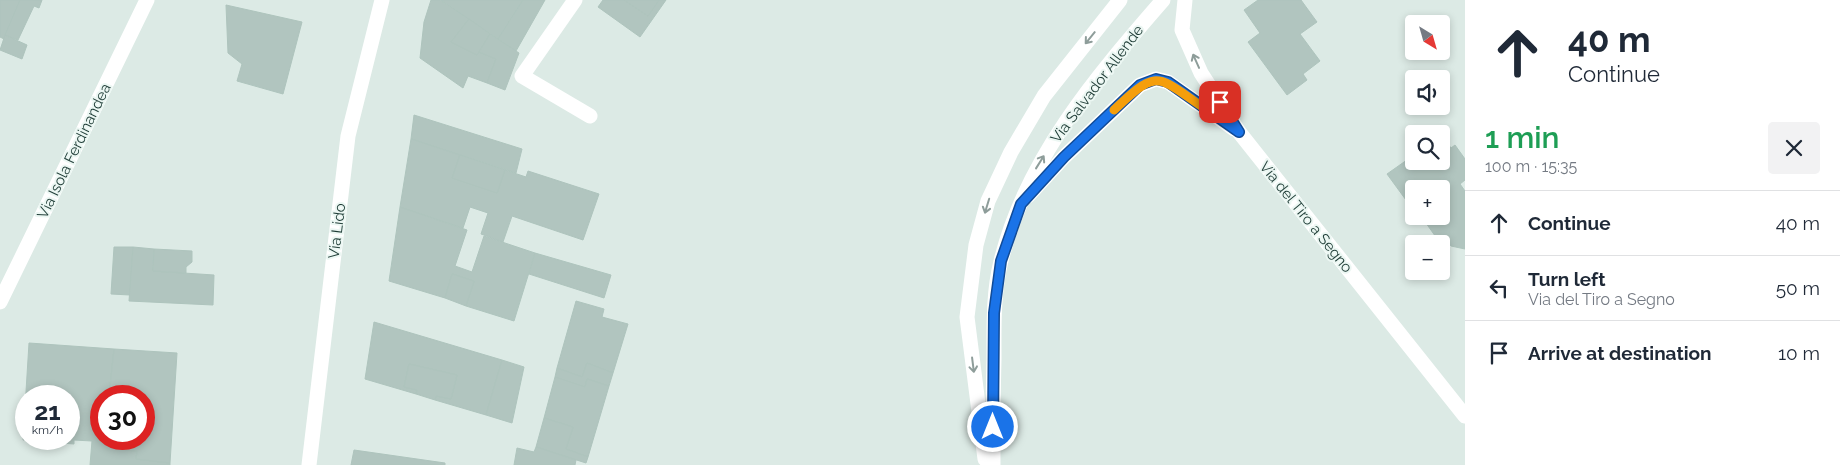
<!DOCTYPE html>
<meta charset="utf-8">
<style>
:root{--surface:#fff;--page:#f2f2f3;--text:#1f2937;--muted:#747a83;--line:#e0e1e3}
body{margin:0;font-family:Raleway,sans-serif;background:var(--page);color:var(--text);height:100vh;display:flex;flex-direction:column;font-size:19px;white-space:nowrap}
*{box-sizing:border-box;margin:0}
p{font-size:16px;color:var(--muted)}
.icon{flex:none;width:28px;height:28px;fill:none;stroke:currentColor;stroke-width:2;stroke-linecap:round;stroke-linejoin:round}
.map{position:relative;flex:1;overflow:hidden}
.drawer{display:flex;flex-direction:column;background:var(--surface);width:375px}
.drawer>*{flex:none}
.top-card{background:#fff;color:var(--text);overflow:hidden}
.needle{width:32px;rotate:143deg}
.tools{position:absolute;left:1405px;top:15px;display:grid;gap:10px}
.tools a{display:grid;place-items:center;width:45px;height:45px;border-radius:5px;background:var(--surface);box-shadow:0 2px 8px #0003;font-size:25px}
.speed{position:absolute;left:15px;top:385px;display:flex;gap:10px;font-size:25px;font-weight:700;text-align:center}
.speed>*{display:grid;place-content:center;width:65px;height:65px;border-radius:50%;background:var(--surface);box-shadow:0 2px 8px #0003;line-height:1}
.speed small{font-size:12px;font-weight:400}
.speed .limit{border:8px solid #d22;background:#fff;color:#111}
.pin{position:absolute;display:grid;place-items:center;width:42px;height:42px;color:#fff;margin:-21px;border-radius:10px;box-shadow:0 2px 8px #0006}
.me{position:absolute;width:55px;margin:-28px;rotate:0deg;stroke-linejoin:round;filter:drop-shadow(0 0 4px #0008)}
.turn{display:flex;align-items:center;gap:18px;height:105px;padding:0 20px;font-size:22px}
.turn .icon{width:65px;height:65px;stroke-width:2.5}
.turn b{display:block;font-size:35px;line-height:42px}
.round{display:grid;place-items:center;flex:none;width:52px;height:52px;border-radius:5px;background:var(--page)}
.overview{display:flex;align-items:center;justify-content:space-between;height:85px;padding:0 20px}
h1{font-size:30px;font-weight:600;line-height:38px;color:#1e9e55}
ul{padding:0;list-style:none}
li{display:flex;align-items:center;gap:15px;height:65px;padding:0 20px;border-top:1px solid var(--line)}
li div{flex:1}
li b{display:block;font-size:19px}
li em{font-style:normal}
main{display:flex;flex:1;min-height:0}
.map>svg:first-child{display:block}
.building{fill:#b1c5bf;stroke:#aec4bd;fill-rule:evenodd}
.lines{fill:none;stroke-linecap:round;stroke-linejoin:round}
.service{stroke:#fff;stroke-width:15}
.minor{stroke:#fff;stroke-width:15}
.oneway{stroke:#8e9d9a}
.route-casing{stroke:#114b97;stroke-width:12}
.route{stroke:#1a73e8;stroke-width:9}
.slow{stroke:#f59e0b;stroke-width:9}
.labels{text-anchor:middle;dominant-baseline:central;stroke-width:4;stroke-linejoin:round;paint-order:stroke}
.street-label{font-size:15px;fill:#1d3b35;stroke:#ecf7f3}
</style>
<main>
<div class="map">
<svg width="1465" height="465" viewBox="0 0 1465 465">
<rect width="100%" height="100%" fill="#dceae5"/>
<g class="building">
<path d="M 0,0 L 20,0 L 4,39 L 0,37 Z"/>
<path d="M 20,0 L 42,0 L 39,8 L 34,6 L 18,40 L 5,35 Z"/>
<path d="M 431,0 L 440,0 L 469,19 L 451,42 L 477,55 L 479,52 L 496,59 L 487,83 L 468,76 L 463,88 L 420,58 L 424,22 Z"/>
<path d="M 441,0 L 523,0 L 498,39 Z"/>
<path d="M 523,0 L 545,0 L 516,51 L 498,39 Z"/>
<path d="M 603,0 L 624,0 L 648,16 L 659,0 L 666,0 L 640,37 L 598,7 Z"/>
<path d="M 624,0 L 659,0 L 648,16 Z"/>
<path d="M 1258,0 L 1301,0 L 1317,22 L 1300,34 L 1320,61 L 1303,74 L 1307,80 L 1287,95 L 1248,42 L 1260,33 L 1244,10 Z"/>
<path d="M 226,5 L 302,22 L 283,94 L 237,81 L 242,64 L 228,53 Z"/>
<path d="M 469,19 L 490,34 L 477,55 L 451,42 Z"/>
<path d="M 490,34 L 519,53 L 505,90 L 487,83 L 496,59 L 479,52 Z"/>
<path d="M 5,35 L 27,45 L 22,59 L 0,50 Z"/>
<path d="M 414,115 L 522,149 L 516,173 L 411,139 Z"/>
<path d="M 1441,135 L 1451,148 L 1455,145 L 1465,159 L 1465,180 L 1460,184 L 1465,191 L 1465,249 L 1451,246 L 1444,235 L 1438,240 L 1421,216 L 1441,216 L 1441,189 L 1414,189 L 1414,211 L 1387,174 L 1414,155 L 1414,161 L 1441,161 Z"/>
<path d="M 411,139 L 460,155 L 452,178 L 497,193 L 505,170 L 526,177 L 528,171 L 599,194 L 583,240 L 512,216 L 503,242 L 481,234 L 488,213 L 470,207 L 463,228 L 400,207 Z"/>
<path d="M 460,155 L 505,170 L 497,193 L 452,178 Z"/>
<path d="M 400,207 L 467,230 L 455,266 L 472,272 L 484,236 L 535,253 L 514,321 L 466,306 L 474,281 L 452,274 L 445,298 L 389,281 Z"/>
<path d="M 114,247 L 133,247 L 130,295 L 111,294 Z"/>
<path d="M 133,247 L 154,249 L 153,271 L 214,275 L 213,305 L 129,301 Z"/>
<path d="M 154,249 L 192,251 L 192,262 L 186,267 L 186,273 L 153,271 Z"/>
<path d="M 535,253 L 611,275 L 604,298 L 529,274 Z"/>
<path d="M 452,274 L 474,281 L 466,306 L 445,298 Z"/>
<path d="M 576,301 L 604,309 L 602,317 L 628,324 L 613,373 L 587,363 L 582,377 L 557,368 Z"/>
<path d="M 374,322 L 502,360 L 486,415 L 435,400 L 436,396 L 451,399 L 457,375 L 409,364 L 404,387 L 417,390 L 416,394 L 365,379 Z"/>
<path d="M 29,343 L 114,349 L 109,396 L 101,396 L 101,439 L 126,439 L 125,450 L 137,451 L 136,459 L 170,463 L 170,465 L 90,465 L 92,441 L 74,440 L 74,444 L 23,440 ZM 26,396 L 69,396 L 69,439 L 26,439 Z"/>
<path d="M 114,349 L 177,353 L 170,463 L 136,459 L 137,451 L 125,450 L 126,439 L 144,439 L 144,396 L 109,396 Z"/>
<path d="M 502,360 L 524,367 L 512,423 L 486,415 Z"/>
<path d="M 587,363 L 613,373 L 609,386 L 587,379 L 585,387 L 555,377 L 557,368 L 582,377 Z"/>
<path d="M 409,364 L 457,375 L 451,399 L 436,396 L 435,400 L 416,394 L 417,390 L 404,387 Z"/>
<path d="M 555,377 L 585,387 L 587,379 L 609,386 L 588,457 L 566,449 L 573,427 L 544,418 Z"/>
<path d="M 544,418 L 573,427 L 566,449 L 588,457 L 586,463 L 536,447 Z"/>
<path d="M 536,447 L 576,460 L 575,465 L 514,465 L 517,448 L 534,452 Z"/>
<path d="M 354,450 L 445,463 L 445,465 L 351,465 Z"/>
</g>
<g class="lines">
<path class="service" d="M 575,0 L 522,76 L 590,116"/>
<g class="minor">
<path d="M 1185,0 L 1182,30 L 1201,73 L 1239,132 L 1465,416"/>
<path d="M 1028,196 L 1064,157 L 1140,85 L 1156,79 L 1168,82 L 1234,129"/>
<path d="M 0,302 L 147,0"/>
<path d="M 985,459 L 967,317 L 976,245 L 988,201 L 1011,152 L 1044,96 L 1120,0"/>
<path d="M 309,465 L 348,136 L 382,0"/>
<path d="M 993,465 C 993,430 993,394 994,359 C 994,327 993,293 1001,261 C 1026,159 1096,77 1163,0"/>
</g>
</g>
<defs><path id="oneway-shaft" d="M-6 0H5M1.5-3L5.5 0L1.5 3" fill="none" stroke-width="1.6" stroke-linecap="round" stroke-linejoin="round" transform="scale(1.25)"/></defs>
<g class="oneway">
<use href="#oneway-shaft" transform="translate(1090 38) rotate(129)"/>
<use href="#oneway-shaft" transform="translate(1196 61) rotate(-114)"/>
<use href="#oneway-shaft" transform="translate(1040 162) rotate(-58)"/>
<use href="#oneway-shaft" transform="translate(987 206) rotate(107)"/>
<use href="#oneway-shaft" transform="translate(973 365) rotate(83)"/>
</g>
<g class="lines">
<defs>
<path id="route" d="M 993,427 L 994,313 L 1001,261 L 1021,204 L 1064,157 L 1140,85 L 1156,79 L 1168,82 L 1239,132 L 1220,102"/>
</defs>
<use href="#route" class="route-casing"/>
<use href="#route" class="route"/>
<path class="slow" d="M 1114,110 C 1158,68 1156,75 1204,108"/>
</g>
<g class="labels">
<g class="street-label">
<text transform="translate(1097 84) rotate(-53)">Via Salvador Allende</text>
<text transform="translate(74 151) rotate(-64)">Via Isola Ferdinandea</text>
<text transform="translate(1306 217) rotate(51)">Via del Tiro a Segno</text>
<text transform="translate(337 231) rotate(-83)">Via Lido</text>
</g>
</g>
</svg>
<div class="tools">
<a><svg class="needle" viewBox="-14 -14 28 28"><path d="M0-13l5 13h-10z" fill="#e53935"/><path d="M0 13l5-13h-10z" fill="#747a83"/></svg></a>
<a><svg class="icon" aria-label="sound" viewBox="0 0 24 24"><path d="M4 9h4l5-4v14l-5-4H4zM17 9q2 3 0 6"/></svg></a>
<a><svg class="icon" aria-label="search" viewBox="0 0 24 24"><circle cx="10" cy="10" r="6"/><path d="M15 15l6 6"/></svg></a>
<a>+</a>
<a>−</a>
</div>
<div class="speed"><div>21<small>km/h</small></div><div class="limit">30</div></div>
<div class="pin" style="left:1220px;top:102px;background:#d93025"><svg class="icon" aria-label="arrive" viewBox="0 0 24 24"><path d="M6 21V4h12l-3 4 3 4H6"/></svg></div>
<svg class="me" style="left:993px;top:427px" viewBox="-20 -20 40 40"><circle r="17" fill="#1a73e8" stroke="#fff" stroke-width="3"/><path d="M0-11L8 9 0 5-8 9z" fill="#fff"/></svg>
</div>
<section class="drawer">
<div class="top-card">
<div class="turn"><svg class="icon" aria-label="ahead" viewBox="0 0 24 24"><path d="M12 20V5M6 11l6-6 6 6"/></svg><div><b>40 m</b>Continue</div></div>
</div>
<div class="overview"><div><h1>1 min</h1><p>100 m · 15:35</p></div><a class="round"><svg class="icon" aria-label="close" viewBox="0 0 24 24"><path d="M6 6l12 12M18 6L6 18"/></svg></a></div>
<ul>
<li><svg class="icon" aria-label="ahead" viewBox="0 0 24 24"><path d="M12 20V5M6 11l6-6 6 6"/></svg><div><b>Continue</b></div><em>40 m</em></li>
<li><svg class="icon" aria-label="left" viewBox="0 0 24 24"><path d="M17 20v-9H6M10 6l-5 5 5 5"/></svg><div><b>Turn left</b><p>Via del Tiro a Segno</p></div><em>50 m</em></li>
<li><svg class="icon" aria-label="arrive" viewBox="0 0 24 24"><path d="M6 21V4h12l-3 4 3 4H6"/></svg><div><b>Arrive at destination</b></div><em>10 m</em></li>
</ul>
</section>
</main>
